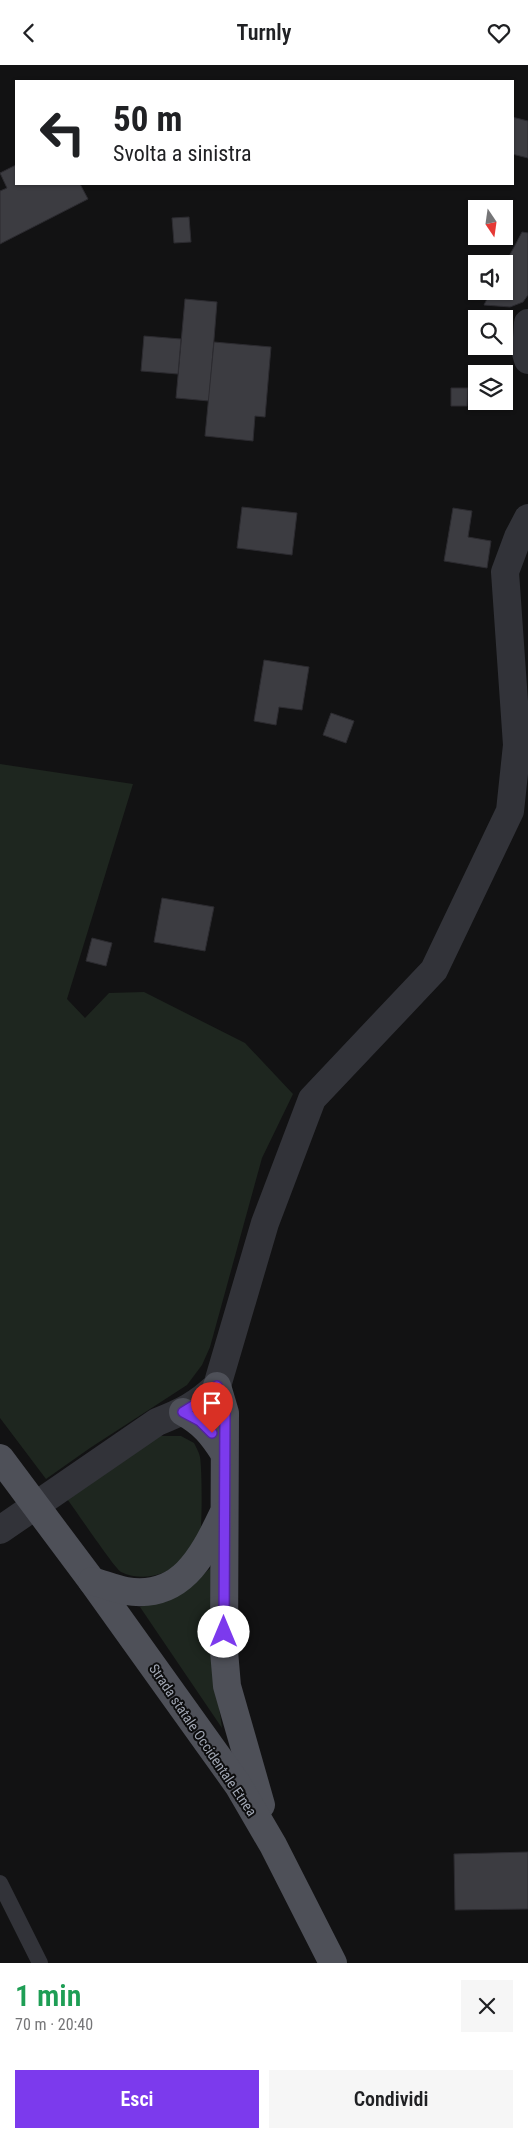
<!DOCTYPE html>
<html lang="it">
<meta charset="utf-8">
<style>
:root{--surface:#fff;--page:#f6f6f6;--text:#202124;--muted:#757577;--accent:#7c3aed}
body{margin:0;font-family:"Roboto Condensed",sans-serif;background:var(--page);color:var(--text);height:100vh;display:flex;flex-direction:column;font-size:19px;white-space:nowrap}
*{box-sizing:border-box;margin:0}
p{font-size:16px;color:var(--muted)}
.icon{flex:none;width:28px;height:28px;fill:none;stroke:currentColor;stroke-width:2;stroke-linecap:round;stroke-linejoin:round}
.map{position:relative;height:1898px;overflow:hidden}
.details{display:flex;flex-direction:column;background:var(--surface);flex:1}
.details>*{flex:none}
.top-card{position:absolute;left:15px;top:15px;width:499px;height:105px;border-radius:0px;box-shadow:0 1px 4px #0004;background:#fff;color:var(--text);overflow:hidden}
.needle{width:32px;rotate:167deg}
.fabs{position:absolute;left:468px;top:135px;display:grid;gap:10px}
.fabs a{display:grid;place-items:center;width:45px;height:45px;border-radius:0px;background:var(--surface);box-shadow:0 1px 4px #0004;font-size:25px}
.pin{position:absolute;display:grid;place-items:center;width:42px;height:42px;color:#fff;margin:-51px -21px;border-radius:50% 50% 50% 0;rotate:-45deg;box-shadow:0 0 5px #0007}
.pin .icon{rotate:45deg}
.me{position:absolute;width:55px;margin:-28px;rotate:0deg;stroke-linejoin:round;filter:drop-shadow(0 0 4px #0008)}
.turn{display:flex;align-items:center;gap:18px;height:105px;padding:0 15px;font-size:22px}
.turn .icon{width:65px;height:65px;stroke-width:2.5}
.turn b{display:block;font-size:35px;line-height:42px}
.round{display:grid;place-items:center;flex:none;width:52px;height:52px;border-radius:0px;background:var(--page)}
.head{display:flex;align-items:center;justify-content:space-between;height:85px;padding:0 15px}
h1{font-size:30px;font-weight:600;line-height:38px;color:#1e9e55}
.action{display:flex;gap:10px;margin-top:auto;padding:10px 15px}
.action a{flex:1;height:58px;border-radius:0px;background:var(--accent);color:#fff;font-size:20px;font-weight:600;line-height:58px;text-align:center}
.action a+a{background:var(--page);color:var(--text)}
header{display:flex;justify-content:space-between;align-items:center;height:65px;padding:0 15px;background:var(--surface);font-size:22px;font-weight:600}
.map>svg:first-child{display:block}
.green{fill:#1e261f}
.building{fill:#3c3c41;stroke:#2c2b30}
.lines{fill:none;stroke-linecap:round;stroke-linejoin:round}
.lane{stroke:#323339;stroke-width:16}
.street{stroke:#323339;stroke-width:28}
.primary{stroke:#4e5058;stroke-width:28}
.route-casing{stroke:#51269a;stroke-width:12}
.route{stroke:#7c3aed;stroke-width:9}
.labels{text-anchor:middle;dominant-baseline:central;stroke-width:4;stroke-linejoin:round;paint-order:stroke}
.street-label{font-size:14px;fill:#a2a8b5;stroke:#0d0d0e}
</style>
<header><svg class="icon" aria-label="back" viewBox="0 0 24 24"><path d="M15 5l-7 7 7 7"/></svg>Turnly<svg class="icon" aria-label="heart" viewBox="0 0 24 24"><path d="M12 20l-8-8c-3-5 5-10 8-4 3-6 11-1 8 4z"/></svg></header>
<div class="map">
<svg width="528" height="1898" viewBox="0 0 528 1898">
<rect width="100%" height="100%" fill="#121213"/>
<g class="green">
<path d="M 0,699 L 133,719 L 67,934 L 85,953 L 109,928 L 144,927 L 245,978 L 293,1029 L 262,1093 L 210,1282 L 202,1300 L 187,1320 L 90,1383 L 46,1414 L 0,1353 Z"/>
<path d="M 158,1371 L 181,1371 L 194,1378 C 196,1382 199,1387 200,1392 C 202,1405 202,1447 201,1461 C 196,1497 155,1523 121,1507 C 115,1504 75,1444 67,1434 Z"/>
<path d="M 214,1500 L 214,1607 L 222,1663 L 140,1542 C 168,1533 192,1520 214,1500 Z"/>
</g>
<g class="building">
<path d="M 512,52 L 528,56 L 528,93 L 512,89 Z"/>
<path d="M 16,100 L 16,119 L 80,119 L 88,134 L 0,179 L 0,126 L 7,123 L 0,108 Z"/>
<path d="M 189,152 L 191,177 L 174,178 L 172,153 Z"/>
<path d="M 522,167 L 528,168 L 528,230 L 523,237 L 510,242 L 484,240 L 491,226 L 504,226 L 504,201 Z"/>
<path d="M 185,234 L 217,237 L 209,336 L 176,333 Z"/>
<path d="M 144,271 L 181,274 L 178,309 L 141,306 Z"/>
<path d="M 214,277 L 271,282 L 265,352 L 255,351 L 253,376 L 205,371 Z"/>
<path d="M 451,323 L 468,323 L 467,341 L 451,341 Z"/>
<path d="M 242,442 L 297,448 L 292,490 L 237,483 Z"/>
<path d="M 453,443 L 472,446 L 468,472 L 491,476 L 487,503 L 444,496 Z"/>
<path d="M 264,595 L 309,602 L 302,645 L 279,642 L 276,660 L 254,656 Z"/>
<path d="M 331,648 L 354,656 L 346,678 L 323,670 Z"/>
<path d="M 162,833 L 214,842 L 205,886 L 154,877 Z"/>
<path d="M 92,873 L 112,878 L 106,901 L 86,896 Z"/>
<path d="M 528,1787 L 528,1844 L 455,1845 L 454,1789 Z"/>
</g>
<g class="lines">
<path class="lane" d="M 0,1818 L 40,1898"/>
<g class="street">
<path d="M 528,258 L 526,288 L 528,295"/>
<path d="M 0,1465 L 157,1357 C 182,1347 197,1340 217,1321 L 265,1158 L 312,1034 L 434,905 L 510,746 L 517,680 L 505,507 L 518,472 L 528,453"/>
</g>
<g class="primary">
<path d="M 217,1321 L 225,1348 L 224,1586 L 227,1621 L 261,1740"/>
<path d="M 183,1347 C 203,1358 212,1369 224,1388"/>
<path d="M 0,1393 L 92,1516 L 238,1720 L 273,1780 L 333,1898"/>
<path d="M 92,1516 C 103,1519 115,1524 126,1526 C 180,1535 202,1493 222,1451"/>
</g>
</g>
<g class="lines">
<defs>
<path id="route" d="M 212,1368 L 200,1356 L 183,1347 L 201,1336 L 217,1321 L 225,1348 L 224,1567"/>
</defs>
<use href="#route" class="route-casing"/>
<use href="#route" class="route"/>
</g>
<g class="labels">
<g class="street-label">
<text transform="translate(203 1675) rotate(56)">Strada statale Occidentale Etnea</text>
</g>
</g>
</svg>
<div class="fabs">
<a><svg class="needle" viewBox="-14 -14 28 28"><path d="M0-13l5 13h-10z" fill="#e53935"/><path d="M0 13l5-13h-10z" fill="#757577"/></svg></a>
<a><svg class="icon" aria-label="sound" viewBox="0 0 24 24"><path d="M4 9h4l5-4v14l-5-4H4zM17 9q2 3 0 6"/></svg></a>
<a><svg class="icon" aria-label="search" viewBox="0 0 24 24"><circle cx="10" cy="10" r="6"/><path d="M15 15l6 6"/></svg></a>
<a><svg class="icon" aria-label="layers" viewBox="0 0 24 24"><path d="M12 4l9 5-9 5-9-5zM3 14l9 5 9-5"/></svg></a>
</div>
<div class="pin" style="left:212px;top:1368px;background:#d93025"><svg class="icon" aria-label="arrive" viewBox="0 0 24 24"><path d="M6 21V4h12l-3 4 3 4H6"/></svg></div>
<svg class="me" style="left:224px;top:1567px" viewBox="-20 -20 40 40"><circle r="19" fill="#fff"/><path d="M0-13L10 11 0 6-10 11z" fill="#7c3aed"/></svg>
<div class="top-card">
<div class="turn"><svg class="icon" aria-label="left" viewBox="0 0 24 24"><path d="M17 20v-9H6M10 6l-5 5 5 5"/></svg><div><b>50 m</b>Svolta a sinistra</div></div>
</div>
</div>
<section class="details">
<div class="head"><div><h1>1 min</h1><p>70 m · 20:40</p></div><a class="round"><svg class="icon" aria-label="close" viewBox="0 0 24 24"><path d="M6 6l12 12M18 6L6 18"/></svg></a></div>
<div class="action"><a>Esci</a><a>Condividi</a></div>
</section>
